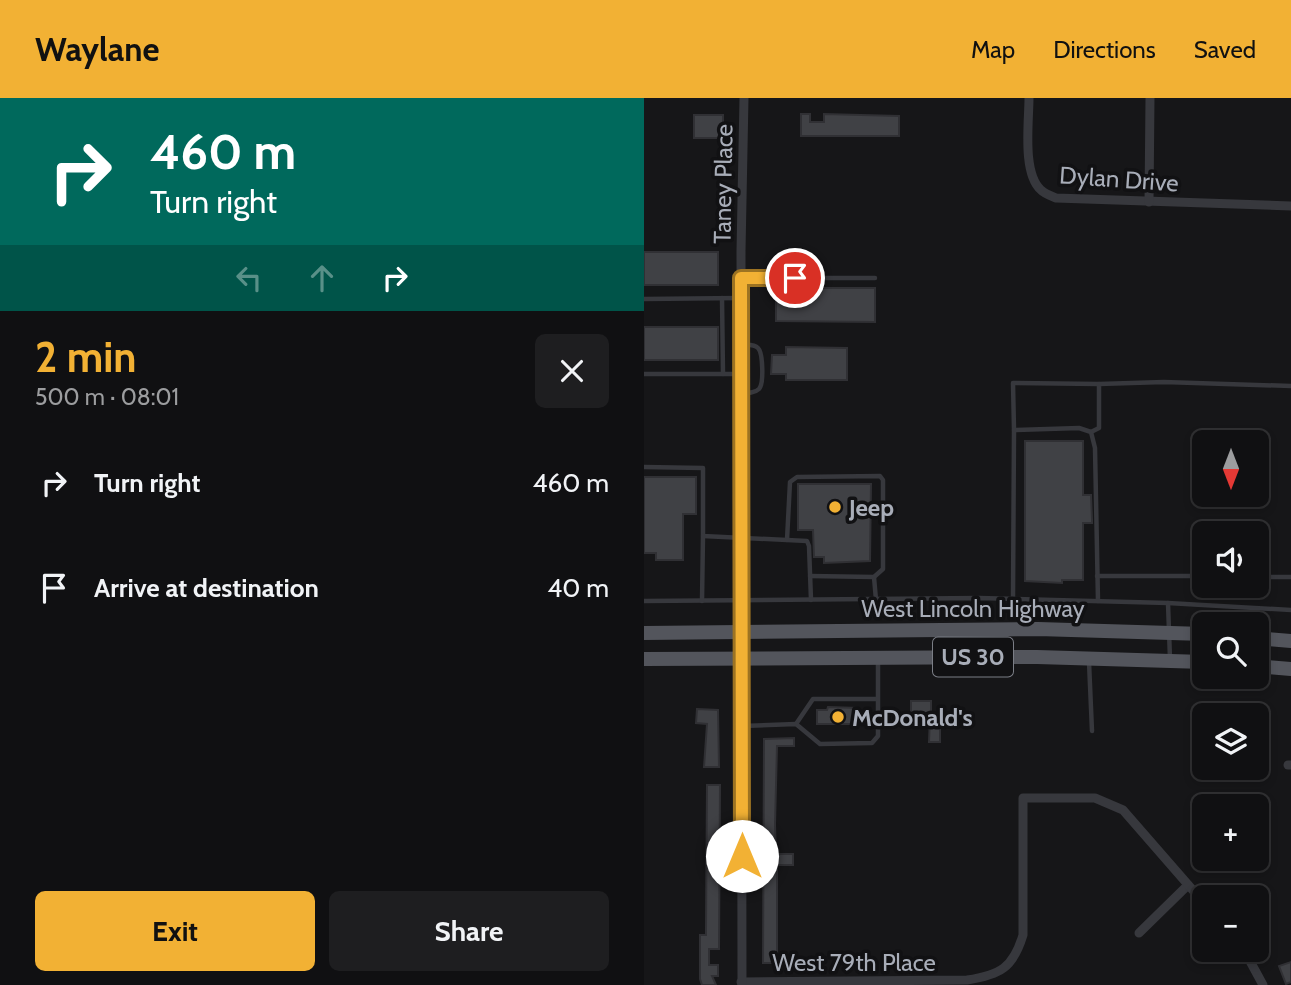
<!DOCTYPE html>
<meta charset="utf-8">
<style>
:root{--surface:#101012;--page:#1e1e20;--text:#f1f3f6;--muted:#9c9d9f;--line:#303032;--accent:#f2b134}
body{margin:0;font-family:Cabin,sans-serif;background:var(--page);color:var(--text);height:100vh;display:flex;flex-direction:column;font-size:26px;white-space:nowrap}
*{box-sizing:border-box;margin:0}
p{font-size:23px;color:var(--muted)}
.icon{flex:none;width:38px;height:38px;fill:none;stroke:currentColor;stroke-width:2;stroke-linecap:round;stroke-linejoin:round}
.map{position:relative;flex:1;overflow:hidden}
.drawer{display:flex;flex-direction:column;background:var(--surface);width:644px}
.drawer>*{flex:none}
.top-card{background:#00695c;color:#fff;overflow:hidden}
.needle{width:46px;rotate:180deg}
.fabs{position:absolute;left:548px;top:332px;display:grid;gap:14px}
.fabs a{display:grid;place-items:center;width:77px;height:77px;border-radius:10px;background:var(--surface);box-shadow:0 4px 10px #0003,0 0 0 2px var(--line);font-size:35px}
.pin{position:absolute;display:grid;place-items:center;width:60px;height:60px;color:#fff;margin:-30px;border:4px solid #fff;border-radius:50%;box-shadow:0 2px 7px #0007}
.me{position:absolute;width:77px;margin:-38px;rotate:0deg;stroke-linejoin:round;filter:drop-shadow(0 0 5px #0008)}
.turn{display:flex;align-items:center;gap:24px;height:147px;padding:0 35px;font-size:32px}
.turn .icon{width:91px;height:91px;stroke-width:2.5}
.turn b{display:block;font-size:49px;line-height:60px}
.lanes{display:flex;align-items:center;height:66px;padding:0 35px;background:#0003;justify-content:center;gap:35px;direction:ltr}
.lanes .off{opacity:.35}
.round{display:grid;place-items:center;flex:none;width:74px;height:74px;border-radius:10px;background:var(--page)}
.headline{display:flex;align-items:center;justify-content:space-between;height:119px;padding:0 35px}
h1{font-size:42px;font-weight:700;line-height:52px;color:var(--accent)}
.button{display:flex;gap:14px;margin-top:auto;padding:14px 35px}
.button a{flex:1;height:80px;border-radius:10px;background:var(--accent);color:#111;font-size:28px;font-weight:700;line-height:80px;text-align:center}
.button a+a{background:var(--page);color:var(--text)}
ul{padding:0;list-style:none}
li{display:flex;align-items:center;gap:21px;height:105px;padding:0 35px}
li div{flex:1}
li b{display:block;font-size:26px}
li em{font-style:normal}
header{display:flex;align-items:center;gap:42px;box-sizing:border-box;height:98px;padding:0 35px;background:var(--accent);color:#111}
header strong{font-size:33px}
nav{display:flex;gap:38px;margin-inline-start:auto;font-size:24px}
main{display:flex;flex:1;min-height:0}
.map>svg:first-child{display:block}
.building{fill:#404145;stroke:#303034;stroke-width:2}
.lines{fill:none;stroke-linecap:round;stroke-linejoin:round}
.lane{stroke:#37383d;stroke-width:4.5}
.street{stroke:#37383d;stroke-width:9}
.primary{stroke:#53555c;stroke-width:14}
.route-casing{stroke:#9d7322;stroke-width:18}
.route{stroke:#f2b134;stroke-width:12}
.poi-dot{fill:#f2b134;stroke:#111113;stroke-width:2.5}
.labels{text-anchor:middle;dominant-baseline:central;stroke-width:7;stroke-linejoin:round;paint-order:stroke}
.shield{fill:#111113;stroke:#7b7e86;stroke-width:2}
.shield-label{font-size:23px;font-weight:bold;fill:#a8adb8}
.street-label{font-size:24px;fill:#a8adb8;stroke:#111113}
.poi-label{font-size:24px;font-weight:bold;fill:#a8adb8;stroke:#111113;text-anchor:start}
</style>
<header>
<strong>Waylane</strong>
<nav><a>Map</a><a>Directions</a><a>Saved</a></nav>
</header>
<main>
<section class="drawer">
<div class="top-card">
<div class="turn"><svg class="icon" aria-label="right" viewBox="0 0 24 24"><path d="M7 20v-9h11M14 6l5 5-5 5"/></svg><div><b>460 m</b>Turn right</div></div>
<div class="lanes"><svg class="icon off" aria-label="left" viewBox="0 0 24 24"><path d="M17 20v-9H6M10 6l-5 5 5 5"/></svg><svg class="icon off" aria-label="ahead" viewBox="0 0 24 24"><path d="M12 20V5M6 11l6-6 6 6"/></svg><svg class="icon" aria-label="right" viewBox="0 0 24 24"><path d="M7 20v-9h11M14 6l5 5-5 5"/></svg></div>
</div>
<div class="headline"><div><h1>2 min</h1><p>500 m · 08:01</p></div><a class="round"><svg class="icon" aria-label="close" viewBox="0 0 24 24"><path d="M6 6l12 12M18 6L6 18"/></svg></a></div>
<ul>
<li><svg class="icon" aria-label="right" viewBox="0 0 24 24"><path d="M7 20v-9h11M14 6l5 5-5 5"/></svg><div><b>Turn right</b></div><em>460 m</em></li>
<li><svg class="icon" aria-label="arrive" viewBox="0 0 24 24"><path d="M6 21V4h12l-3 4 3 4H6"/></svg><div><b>Arrive at destination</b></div><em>40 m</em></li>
</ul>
<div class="button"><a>Exit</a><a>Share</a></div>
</section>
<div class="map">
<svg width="647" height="887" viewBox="0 0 647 887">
<rect width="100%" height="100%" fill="#161618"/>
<g class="building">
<path d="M 157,16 L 166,16 L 166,24 L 180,24 L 180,16 L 255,18 L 255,38 L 157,38 Z"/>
<rect x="50" y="17" width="29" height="23"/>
<rect x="0" y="154" width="74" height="33"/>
<path d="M 132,190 L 231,190 L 231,224 L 132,223 Z"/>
<rect x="0" y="229" width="74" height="33"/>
<path d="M 142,249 L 203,250 L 203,282 L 142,282 L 142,276 L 127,276 L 128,257 L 142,257 Z"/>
<path d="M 381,343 L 439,343 L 439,397 L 447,397 L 448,421 L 448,425 L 439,425 L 439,482 L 418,482 L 418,485 L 381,483 Z"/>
<path d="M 0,379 L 52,379 L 52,416 L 39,416 L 39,462 L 12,462 L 12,455 L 0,455 Z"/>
<path d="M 154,386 L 227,386 L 226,463 L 180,465 L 180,459 L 170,459 L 169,432 L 154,432 Z"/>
<path d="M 267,603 L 287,603 L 287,616 L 296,616 L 296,644 L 285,644 L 286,618 L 267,618 Z"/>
<path d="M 184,609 L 214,610 L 214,626 L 173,626 L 173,612 L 183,612 Z"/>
<path d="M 53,611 L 74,612 L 75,669 L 60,669 L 63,626 L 52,625 Z"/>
<path d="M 150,640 L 150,648 L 133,648 L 131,727 L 132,756 L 149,756 L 149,767 L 133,767 L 133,865 L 119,865 L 120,641 Z"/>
<path d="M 63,687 L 76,687 L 75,851 L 65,851 L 65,867 L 74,867 L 74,878 L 68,878 L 72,887 L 58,887 L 56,881 L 56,837 L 62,837 L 62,830 Z"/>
<path d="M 647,864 L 647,884 L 642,886 L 635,868 Z"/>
</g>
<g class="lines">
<g class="lane">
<path d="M 97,180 L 231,180"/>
<path d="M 78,200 L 79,276"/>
<path d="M 0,201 L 96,200"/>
<path d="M 97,246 C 103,247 110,246 114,250 C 119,255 120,286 115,291 C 111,295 104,295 98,295"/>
<path d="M 0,276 L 97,276"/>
<path d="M 370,332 L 369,285 L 455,286"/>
<path d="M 447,334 L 455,330 L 455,286 L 520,284 L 647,288"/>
<path d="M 0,369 L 59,370 L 59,438 L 163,443 L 165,448 L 167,502"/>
<path d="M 143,442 L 146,384 L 153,379 L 236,378 L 239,382 L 239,471 L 230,479"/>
<path d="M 166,478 L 230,479 L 232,502"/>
<path d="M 453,478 L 560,478"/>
<path d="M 612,479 L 647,479"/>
<path d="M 369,501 L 370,332 L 435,330 L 447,334 L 451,350 L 454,503"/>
<path d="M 0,503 L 335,500 L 524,505 L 647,512"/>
<path d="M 58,503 L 59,438"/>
<path d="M 524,505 L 526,561"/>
<path d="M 445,564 L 448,633"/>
<path d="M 152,626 L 169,601 L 233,601"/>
<path d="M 98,628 L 152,626 L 176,646 L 228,645 L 234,638 L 234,564"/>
</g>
<g class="street">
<path d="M 385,0 C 385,24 378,75 397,92 C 401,96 407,98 412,100 L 647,108"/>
<path d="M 505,104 L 506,0"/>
<path d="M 644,667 L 647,667"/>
<path d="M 495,835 L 544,787"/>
<path d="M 600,852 L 619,887"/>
<path d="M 97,884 L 323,882 C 356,877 369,870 379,837 L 379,700 L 451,700 L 479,712 L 560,805"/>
<path d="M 98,887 L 97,153 L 100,0"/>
</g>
<g class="primary">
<path d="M 0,535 L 394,531 L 560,536"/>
<path d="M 612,540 L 647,543"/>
<path d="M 0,561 L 393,559 L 560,564"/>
<path d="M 612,568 L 647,571"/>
</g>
</g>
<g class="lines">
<defs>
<path id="route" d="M 98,758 L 97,180 L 151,180"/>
</defs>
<use href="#route" class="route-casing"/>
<use href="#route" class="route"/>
</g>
<g class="poi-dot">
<circle cx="191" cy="409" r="7"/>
<circle cx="194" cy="619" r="7"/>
</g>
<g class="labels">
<rect class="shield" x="289" y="539.5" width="80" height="39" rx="5"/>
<g class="shield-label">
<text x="329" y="559">US 30</text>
</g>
<g class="street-label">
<text transform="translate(475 81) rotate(4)">Dylan Drive</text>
<text transform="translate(79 86) rotate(-89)">Taney Place</text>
<text x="329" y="510">West Lincoln Highway</text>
<text x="210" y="864">West 79th Place</text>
</g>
<g class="poi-label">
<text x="205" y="409">Jeep</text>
<text x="208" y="619">McDonald's</text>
</g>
</g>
</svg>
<div class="fabs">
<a><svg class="needle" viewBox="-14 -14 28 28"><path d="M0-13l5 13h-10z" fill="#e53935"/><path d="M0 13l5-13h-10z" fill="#9c9d9f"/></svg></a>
<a><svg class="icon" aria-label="sound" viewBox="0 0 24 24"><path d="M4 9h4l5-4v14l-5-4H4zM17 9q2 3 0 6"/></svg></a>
<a><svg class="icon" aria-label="search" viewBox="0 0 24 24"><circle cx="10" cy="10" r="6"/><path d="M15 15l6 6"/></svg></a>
<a><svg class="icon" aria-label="layers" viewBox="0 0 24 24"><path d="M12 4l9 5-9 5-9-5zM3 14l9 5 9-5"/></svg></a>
<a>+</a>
<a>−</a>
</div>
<div class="pin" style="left:151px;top:180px;background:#d93025"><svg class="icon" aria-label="arrive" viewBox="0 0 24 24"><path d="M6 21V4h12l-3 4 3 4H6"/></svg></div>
<svg class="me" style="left:98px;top:758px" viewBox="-20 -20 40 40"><circle r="19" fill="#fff"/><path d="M0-13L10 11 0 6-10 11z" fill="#f2b134"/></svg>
</div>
</main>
